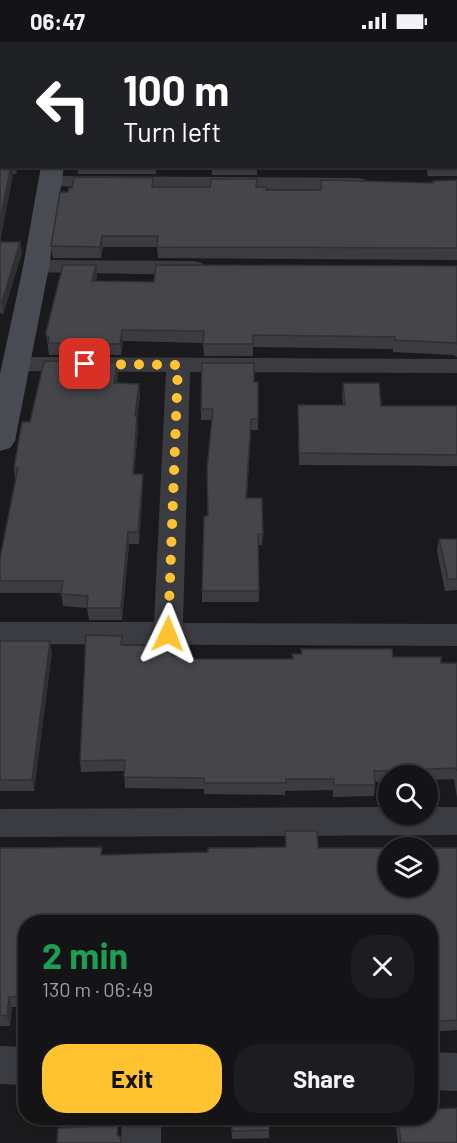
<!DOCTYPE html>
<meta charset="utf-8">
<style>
:root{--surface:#141416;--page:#1d1d1f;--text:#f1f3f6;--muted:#9d9ea1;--line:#333335;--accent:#ffc331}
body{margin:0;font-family:Barlow,sans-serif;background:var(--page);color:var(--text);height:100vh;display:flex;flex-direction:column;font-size:22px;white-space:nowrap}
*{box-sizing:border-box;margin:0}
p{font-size:20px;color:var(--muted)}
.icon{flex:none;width:33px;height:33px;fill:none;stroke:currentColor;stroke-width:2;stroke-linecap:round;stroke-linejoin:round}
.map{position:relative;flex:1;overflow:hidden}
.sheet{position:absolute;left:18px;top:873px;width:420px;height:210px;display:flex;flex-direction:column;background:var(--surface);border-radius:24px;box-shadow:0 2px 4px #0004,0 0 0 2px var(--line)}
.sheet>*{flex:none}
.banner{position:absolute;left:0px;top:0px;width:458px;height:126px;box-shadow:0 2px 4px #0004,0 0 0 2px var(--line);background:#202124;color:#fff;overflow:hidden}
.buttons{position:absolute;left:378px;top:723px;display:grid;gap:12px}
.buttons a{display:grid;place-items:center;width:60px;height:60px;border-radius:50%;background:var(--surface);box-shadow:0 2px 4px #0004,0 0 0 2px var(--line);font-size:30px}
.pin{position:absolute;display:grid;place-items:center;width:51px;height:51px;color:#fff;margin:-26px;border-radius:12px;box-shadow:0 3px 9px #0006}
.me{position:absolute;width:66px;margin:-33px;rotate:2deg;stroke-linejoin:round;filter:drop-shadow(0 0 4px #0008)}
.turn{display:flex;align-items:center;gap:21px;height:126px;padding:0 24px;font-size:27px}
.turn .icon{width:78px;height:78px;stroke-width:2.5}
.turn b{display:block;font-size:42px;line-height:51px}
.round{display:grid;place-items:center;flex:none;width:63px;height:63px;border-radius:24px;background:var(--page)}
.overview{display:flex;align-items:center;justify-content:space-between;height:102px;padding:0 24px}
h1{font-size:36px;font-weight:700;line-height:45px;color:#1e9e55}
.primary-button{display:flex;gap:12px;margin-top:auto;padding:12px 24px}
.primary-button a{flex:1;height:69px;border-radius:24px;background:var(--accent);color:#111;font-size:24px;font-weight:700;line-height:69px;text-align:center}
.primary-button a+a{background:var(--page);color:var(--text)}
.status{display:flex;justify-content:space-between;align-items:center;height:42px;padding:0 30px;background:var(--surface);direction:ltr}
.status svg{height:16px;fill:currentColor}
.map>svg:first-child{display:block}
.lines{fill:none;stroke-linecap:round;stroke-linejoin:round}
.street{fill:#3b3c42;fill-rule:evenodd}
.secondary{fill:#494b53;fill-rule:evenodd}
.wall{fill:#3b3b40}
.shaded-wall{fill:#303034}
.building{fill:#45454a;stroke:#303034;stroke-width:1.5}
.route{stroke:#ffc331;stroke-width:10;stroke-dasharray:0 18}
</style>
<div class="status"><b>06:47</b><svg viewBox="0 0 49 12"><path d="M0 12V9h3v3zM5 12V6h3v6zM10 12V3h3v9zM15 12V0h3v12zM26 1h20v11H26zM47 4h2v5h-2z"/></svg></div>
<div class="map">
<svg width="457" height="1101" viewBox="0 0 457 1101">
<rect width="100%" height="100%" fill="#1a1a1d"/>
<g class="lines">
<g class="street">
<path d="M 51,134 L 359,136 L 366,138 L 369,142 L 366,146 L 359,148 L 44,144 L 41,140 L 44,136 Z"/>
<path d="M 36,218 L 194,219 L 202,221 L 205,226 L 202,231 L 194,233 L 28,230 L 25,225 L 28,220 Z"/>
<path d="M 16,315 L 457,317 L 457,331 L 190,330 L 183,581 L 457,582 L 457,604 L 0,602 L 0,580 L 154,580 L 166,330 L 16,329 L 8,327 L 4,322 L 8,317 Z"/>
<path d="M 388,765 L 388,772 L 428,772 L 428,765 L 457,765 L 457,793 L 0,795 L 0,767 Z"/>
<path d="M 0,1004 L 26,1005 L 26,1043 L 0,1042 Z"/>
<path d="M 430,1010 L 457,1011 L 457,1049 L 430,1048 Z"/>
<path d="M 122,1076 L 161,1076 L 161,1101 L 121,1101 Z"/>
</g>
<g class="secondary">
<path d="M 66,0 L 86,0 L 65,2 Z"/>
<path d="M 41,124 L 64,124 L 49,225 L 15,399 L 10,406 L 0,409 L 0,332 L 23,225 Z"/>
</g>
</g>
<g class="wall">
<path d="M 0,0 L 50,0 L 49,2 L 2,2 L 2,124 L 18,124 L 16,132 L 13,132 L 1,195 L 1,200 L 20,200 L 22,211 L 3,272 L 0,271 Z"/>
<rect x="93" y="0" width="173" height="2"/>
<path d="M 332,0 L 457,0 L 457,2 L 398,1 Z"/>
<path d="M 456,8 L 457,8 L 457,134 L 428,134 L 426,124 L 456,124 Z"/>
<path d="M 77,124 L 157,124 L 156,132 L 78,132 Z"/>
<rect x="212" y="124" width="45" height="9"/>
<path d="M 321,138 L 432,141 L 433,139 L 457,138 L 457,218 L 158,216 L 157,205 L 103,205 L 101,216 L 53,216 L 51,204 L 68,150 L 154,145 L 256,145 L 266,148 L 320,148 Z"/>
<path d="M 96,223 L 97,235 L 96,239 L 154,240 L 457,224 L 457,315 L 453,313 L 393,310 L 393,307 L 253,305 L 253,314 L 204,314 L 203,301 L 123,299 L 121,313 L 49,313 L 46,290 Z"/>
<path d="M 117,320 L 118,332 L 117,341 L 139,342 L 140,354 L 137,374 L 138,386 L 134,432 L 143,444 L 139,502 L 129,502 L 122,578 L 89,578 L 87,566 L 63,564 L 61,551 L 0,551 L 0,516 L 15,437 L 14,426 L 30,380 Z"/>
<path d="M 254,340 L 258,377 L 258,388 L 251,388 L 247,456 L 263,492 L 262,503 L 258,503 L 259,560 L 202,560 L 202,549 L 208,474 L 212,378 L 201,378 L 201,367 Z"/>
<path d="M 343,341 L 381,364 L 457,364 L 457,424 L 299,423 L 298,363 L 343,363 L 342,352 Z"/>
<path d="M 439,497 L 457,497 L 457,548 L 445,549 L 437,509 Z"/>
<path d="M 122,594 L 123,603 L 191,617 L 292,617 L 292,612 L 393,615 L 441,621 L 457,621 L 457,756 L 454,737 L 428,738 L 428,734 L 388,734 L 388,739 L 375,740 L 374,754 L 333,755 L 333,748 L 285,749 L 285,753 L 204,752 L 204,747 L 125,746 L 124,729 L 81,730 L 80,719 Z"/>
<path d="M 0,599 L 52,610 L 34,749 L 0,749 Z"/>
<path d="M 285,789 L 318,806 L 457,806 L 457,988 L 430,990 L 430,880 L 26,880 L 26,965 L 12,965 L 10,984 L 0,984 L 0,806 L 103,813 L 208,810 L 285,805 Z"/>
<path d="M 231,1076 L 269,1088 L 269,1096 L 232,1097 Z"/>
<path d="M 395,1076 L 430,1076 L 457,1101 L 398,1101 Z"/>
</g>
<g class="shaded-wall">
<path d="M 11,124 L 12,124 L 13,132 L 1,195 L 2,202 L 0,208 L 0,179 Z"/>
<path d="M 15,124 L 18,124 L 16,132 Z"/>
<path d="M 102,194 L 103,205 L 101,216 L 100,205 Z"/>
<path d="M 20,200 L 22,211 L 3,272 L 2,260 Z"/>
<path d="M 96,223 L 97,235 L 93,250 L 92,239 Z"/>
<path d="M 122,288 L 123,299 L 121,313 L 120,302 Z"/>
<path d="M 117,320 L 118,332 L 115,353 L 114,341 Z"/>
<path d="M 139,342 L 140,354 L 136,386 L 135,374 Z"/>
<path d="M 137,374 L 138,386 L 133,444 L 133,432 Z"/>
<path d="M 143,432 L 143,444 L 139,502 L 138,490 Z"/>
<path d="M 128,490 L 129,502 L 122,578 L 121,566 Z"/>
<path d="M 50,599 L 52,610 L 34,749 L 32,738 Z"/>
<path d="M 9,955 L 12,965 L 10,984 L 7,974 Z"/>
</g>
<g class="building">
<path d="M 0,0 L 46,0 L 46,2 L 2,2 L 2,124 L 11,124 L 0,179 Z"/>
<rect x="93" y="0" width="164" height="2"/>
<path d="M 401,0 L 455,0 L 456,2 L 401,2 Z"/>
<rect x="456" y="8" width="1" height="115"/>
<path d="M 74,135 L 153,136 L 152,145 L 210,145 L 211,137 L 257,137 L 256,145 L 266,145 L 266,148 L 321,148 L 321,138 L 433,141 L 433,139 L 457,138 L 457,206 L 157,205 L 158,194 L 102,194 L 100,205 L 51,204 L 60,150 L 68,150 L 69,146 L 72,146 Z"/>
<path d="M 0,200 L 20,200 L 2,260 L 0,260 Z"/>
<path d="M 63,223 L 96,223 L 92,239 L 154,240 L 156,223 L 457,224 L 457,302 L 455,301 L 395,298 L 395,295 L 253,293 L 253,302 L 203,302 L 204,289 L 122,288 L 120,302 L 48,301 L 49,295 L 46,294 L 46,290 Z"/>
<path d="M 44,319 L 117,320 L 114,341 L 139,342 L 135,374 L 137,374 L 133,432 L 143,432 L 138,490 L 128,490 L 121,566 L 87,566 L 88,554 L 61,552 L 63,539 L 0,539 L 0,516 L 18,426 L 14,426 L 22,380 L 30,380 Z"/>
<path d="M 202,321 L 254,321 L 254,340 L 258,340 L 258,377 L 251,377 L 246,456 L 262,456 L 263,492 L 258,492 L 259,549 L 202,549 L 204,474 L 208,474 L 207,426 L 213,367 L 201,367 Z"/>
<path d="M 343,341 L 379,341 L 381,364 L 457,364 L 457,413 L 299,411 L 298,363 L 345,363 Z"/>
<path d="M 439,497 L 457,497 L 457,537 L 448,537 Z"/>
<path d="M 86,593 L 122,594 L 121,603 L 173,604 L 172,614 L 191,614 L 191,617 L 293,617 L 292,612 L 302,612 L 301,607 L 392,607 L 393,615 L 441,615 L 441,621 L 457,621 L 457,729 L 456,726 L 374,729 L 375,743 L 334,743 L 334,737 L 286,737 L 286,741 L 204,741 L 204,736 L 124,735 L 125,718 L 80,719 Z"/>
<path d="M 0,599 L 50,599 L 32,738 L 0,738 Z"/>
<path d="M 285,789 L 317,789 L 318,806 L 388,806 L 388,844 L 428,844 L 428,806 L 457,806 L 457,978 L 430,980 L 430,880 L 26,880 L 26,955 L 9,955 L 7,974 L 0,973 L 0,806 L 102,805 L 101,813 L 208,810 L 208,806 L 286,805 Z"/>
<path d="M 457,1066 L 457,1101 L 401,1101 L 398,1076 L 430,1076 L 430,1067 Z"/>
<path d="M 232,1076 L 269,1076 L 269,1088 L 232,1089 Z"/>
<path d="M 118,1083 L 117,1093 L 121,1095 L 121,1101 L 57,1101 L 58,1086 Z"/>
</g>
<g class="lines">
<path class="route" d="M 85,322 L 178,323 L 168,592"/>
</g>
</svg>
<div class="buttons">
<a><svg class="icon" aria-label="search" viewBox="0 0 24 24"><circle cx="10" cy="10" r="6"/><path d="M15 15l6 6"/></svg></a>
<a><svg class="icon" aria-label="layers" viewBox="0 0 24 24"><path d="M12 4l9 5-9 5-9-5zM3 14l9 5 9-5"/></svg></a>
</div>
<div class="pin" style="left:85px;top:322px;background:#d93025"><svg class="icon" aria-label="arrive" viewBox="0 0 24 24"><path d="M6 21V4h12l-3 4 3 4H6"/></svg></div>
<svg class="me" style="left:168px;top:592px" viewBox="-20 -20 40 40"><path d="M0-17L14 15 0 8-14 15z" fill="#ffc331" stroke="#fff" stroke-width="4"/></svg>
<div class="banner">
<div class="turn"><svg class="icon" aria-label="left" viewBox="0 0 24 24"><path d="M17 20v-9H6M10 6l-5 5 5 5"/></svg><div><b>100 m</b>Turn left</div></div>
</div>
<section class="sheet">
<div class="overview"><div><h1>2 min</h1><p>130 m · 06:49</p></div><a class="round"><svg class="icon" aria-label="close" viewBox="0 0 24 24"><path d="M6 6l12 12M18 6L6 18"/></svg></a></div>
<div class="primary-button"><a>Exit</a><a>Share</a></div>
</section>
</div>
